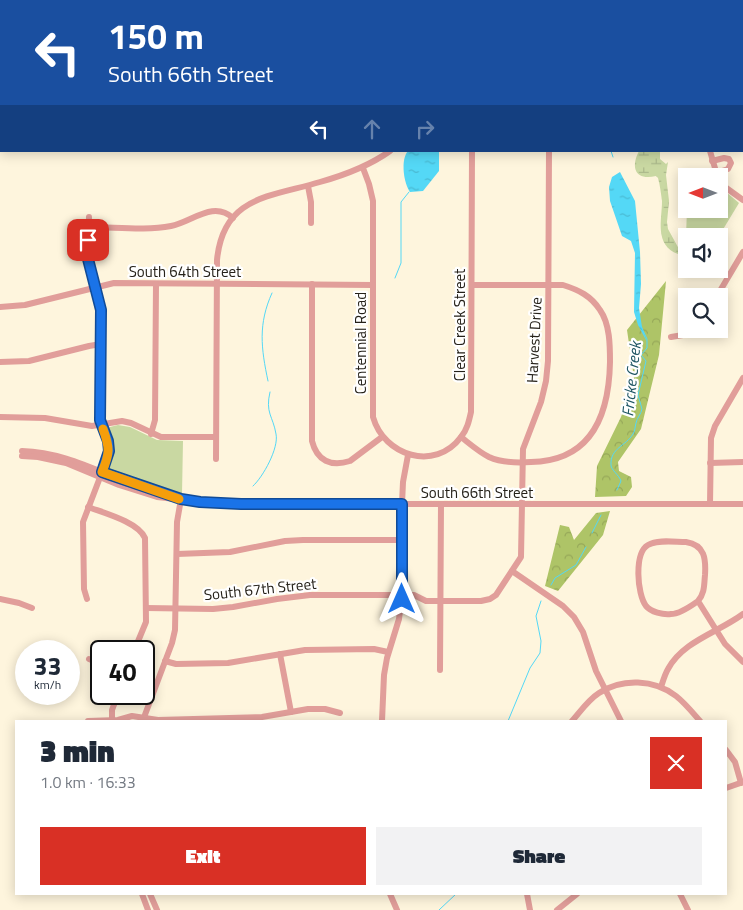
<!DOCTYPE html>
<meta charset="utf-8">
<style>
:root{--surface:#fff;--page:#f2f2f3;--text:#1f2937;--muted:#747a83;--accent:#d93025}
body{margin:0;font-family:"Titillium Web",sans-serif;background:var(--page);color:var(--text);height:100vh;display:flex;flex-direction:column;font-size:19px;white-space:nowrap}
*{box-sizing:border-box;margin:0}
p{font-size:16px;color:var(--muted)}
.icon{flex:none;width:28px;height:28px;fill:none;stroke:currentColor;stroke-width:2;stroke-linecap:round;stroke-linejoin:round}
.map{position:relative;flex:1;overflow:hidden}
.side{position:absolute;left:15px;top:720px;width:712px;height:175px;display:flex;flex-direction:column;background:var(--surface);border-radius:0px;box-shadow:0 2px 12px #0003}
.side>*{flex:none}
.hud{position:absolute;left:0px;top:0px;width:744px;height:152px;box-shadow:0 2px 12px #0003;background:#1a4fa0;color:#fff;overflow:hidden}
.needle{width:32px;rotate:270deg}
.tools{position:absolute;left:678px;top:168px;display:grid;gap:10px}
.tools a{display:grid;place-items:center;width:50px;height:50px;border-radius:0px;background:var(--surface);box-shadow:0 2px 12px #0003;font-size:25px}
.speed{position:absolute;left:15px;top:640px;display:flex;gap:10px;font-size:25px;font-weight:700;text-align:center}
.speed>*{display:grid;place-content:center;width:65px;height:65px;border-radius:50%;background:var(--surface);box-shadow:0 2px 12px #0003;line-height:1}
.speed small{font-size:12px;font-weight:400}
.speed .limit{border:2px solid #111;border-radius:8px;background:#fff;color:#111}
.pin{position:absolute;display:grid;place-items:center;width:42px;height:42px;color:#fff;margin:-21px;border-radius:10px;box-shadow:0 2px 8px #0006}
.me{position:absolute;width:55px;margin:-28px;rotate:0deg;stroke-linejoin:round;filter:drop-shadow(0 0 4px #0008)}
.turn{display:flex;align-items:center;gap:18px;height:105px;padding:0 25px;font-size:22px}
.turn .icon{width:65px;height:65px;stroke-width:2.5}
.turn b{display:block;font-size:35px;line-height:42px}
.lanes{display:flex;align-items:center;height:48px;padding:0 25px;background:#0003;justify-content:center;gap:25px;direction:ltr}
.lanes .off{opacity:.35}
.round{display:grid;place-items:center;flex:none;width:52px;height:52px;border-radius:0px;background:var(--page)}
.headline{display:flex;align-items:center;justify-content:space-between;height:85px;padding:0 25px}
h1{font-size:30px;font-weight:800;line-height:38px}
.action{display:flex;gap:10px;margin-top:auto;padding:10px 25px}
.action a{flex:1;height:58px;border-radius:0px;background:var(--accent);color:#fff;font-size:20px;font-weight:800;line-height:58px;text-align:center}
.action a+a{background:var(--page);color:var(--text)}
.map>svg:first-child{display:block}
.green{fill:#c9d8a2}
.forest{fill:url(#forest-crowns)}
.wetland{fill:url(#wetland-marsh)}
.water{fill:url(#water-ripples)}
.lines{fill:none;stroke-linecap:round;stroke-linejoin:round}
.stream{stroke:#54d8f6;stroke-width:1}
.minor{stroke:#e19e9a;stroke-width:6}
.route-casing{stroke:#114b97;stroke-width:12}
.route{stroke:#1a73e8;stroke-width:9}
.slow{stroke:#f59e0b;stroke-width:9}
.labels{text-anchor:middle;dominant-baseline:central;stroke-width:4.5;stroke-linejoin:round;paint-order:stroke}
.street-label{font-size:15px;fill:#252119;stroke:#fff}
.water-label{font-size:16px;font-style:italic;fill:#1f5663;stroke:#fff}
</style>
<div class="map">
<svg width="743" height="910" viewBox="0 0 743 910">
<defs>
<pattern id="forest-crowns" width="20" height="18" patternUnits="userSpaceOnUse" patternTransform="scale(1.25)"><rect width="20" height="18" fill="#aec467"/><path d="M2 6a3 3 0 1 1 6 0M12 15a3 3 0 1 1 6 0" fill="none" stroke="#96a859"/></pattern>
<pattern id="wetland-marsh" width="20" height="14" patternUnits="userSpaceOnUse" patternTransform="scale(1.25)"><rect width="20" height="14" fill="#c9d8a2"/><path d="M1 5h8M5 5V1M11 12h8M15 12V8" fill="none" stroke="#acb98b"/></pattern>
<pattern id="water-ripples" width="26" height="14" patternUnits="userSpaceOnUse" patternTransform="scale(1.25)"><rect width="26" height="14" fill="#54d8f6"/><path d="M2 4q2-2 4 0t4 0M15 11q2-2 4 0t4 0" fill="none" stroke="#49b9d2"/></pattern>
</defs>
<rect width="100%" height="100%" fill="#fef5dd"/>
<g class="green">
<path d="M 719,186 L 739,203 L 719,236 L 686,236 L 687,209 L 719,209 Z"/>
<path d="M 118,425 L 130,427 L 157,440 L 183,441 L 182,494 L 138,483 L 108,470 L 112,450 L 106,428 Z"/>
</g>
<g class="forest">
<path d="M 666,281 L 659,355 L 641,429 L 618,462 L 619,471 L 631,477 L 632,487 L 626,496 L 595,497 L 597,466 L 621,417 L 634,378 L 627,330 Z"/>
<path d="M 610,511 L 603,535 L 558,591 L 545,586 L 560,525 L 569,527 L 574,540 L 596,513 Z"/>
</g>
<path class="wetland" d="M 639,151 L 660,151 L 660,159 L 666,164 L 668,162 L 666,175 L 669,201 L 667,222 L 668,229 L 679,249 L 678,254 C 654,245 662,220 662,201 C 661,194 660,185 658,178 L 656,176 C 636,181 630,168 639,151 Z"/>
<g class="water">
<path d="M 408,151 L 439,151 L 439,171 L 423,191 L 410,192 C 404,184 400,160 408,151 Z"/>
<path d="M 620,172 L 635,201 L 640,252 L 641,284 L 639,308 L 642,327 L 647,342 L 638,325 L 634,312 L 635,253 L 631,241 L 622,236 L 610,201 L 609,187 L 612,177 Z"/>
</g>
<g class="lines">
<g class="stream">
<path d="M 537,0 L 537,1"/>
<path d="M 611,151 L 613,157"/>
<path d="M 395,278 L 401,263 L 401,202 L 409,192"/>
<path d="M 268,381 C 261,348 258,324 272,293"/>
<path d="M 253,486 C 263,477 279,448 276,434 C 273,416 265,413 270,392"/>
<path d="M 617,490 L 621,481 C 619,475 611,470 611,465 C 610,448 626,446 633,434 C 635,431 635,427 636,423 C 637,418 641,414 642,409 L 638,395 L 646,361 L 641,355 L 647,348 L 647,339 L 641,326"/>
<path d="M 592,533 L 601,515"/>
<path d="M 551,585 L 555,578 L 576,565 L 586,547"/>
<path d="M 508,721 L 530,668 L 540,653 L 541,641 L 536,616 L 541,601"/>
<path d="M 439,910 L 456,894"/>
</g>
<g class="minor">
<path d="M 590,0 L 591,1"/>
<path d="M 655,0 L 655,1"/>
<path d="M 742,36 L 743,36"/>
<path d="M 742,101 L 743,101"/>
<path d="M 710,151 L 717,175"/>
<path d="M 712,161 L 724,158 L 729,159 L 731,163 L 728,169 L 716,173"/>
<path d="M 363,168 L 369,184 L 373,201 L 373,417 C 384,456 435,472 461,437 C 467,430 469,421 471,412 L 472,151"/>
<path d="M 719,178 L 725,187 L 743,200"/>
<path d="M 308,186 L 311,202 L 311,223"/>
<path d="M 89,227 C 115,227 146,231 171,226 C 192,222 213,200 233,218"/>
<path d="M 312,284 L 312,441 C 317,461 331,467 350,461 L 382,437"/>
<path d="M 717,296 L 743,252"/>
<path d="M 0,307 L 25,305 L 114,283 L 373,285"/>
<path d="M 671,337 L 683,335 L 691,329"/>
<path d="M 0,362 L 29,361 L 89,346 L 101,344"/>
<path d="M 0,417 L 45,418 L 92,426 L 122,421 L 131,423 L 161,437 L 216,437"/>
<path d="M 151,434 L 155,420 L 156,284"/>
<path d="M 461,437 C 470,444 479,452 489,457 C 502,463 517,463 531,462 C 591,461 609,416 610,362 C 610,346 610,324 600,310 C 591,296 579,290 563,285 L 472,285"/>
<path d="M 22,451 C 58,452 87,466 119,479 C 137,486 156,491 175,497"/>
<path d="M 22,456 L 38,457 L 66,463 L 119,485 L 157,497 L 211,503 L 395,504 L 743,504"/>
<path d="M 216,459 L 217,260 C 223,196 270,197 320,182 C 345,175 369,166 390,151"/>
<path d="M 710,463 L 743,462"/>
<path d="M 710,504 L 711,438 L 715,426 L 743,378"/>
<path d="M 88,507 C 104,513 138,522 145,538 L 146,622 L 134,651"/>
<path d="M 177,554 L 230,552 L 285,541 L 303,540 L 402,540"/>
<path d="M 512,571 L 563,606 L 574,617 L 583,632 L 596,671 L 621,721"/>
<path d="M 0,599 L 19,603 L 32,608"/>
<path d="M 87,599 L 84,589 L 83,522 L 107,459 L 108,441 L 101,425 L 100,412 L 101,310 L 88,259 L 89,217"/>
<path d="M 698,601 C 691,606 680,614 671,614 C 663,615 651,612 646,606 C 637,594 634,553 648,545 C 658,539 675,542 686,542 C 705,545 706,559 705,575 C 704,584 705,593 698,601 L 725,644 L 743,662"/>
<path d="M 146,608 L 213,609 L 233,607 L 277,599 L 310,595 L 414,595 L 426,601 L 481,601 L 490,599 L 496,595 L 521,557 L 523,449 L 541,402 L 546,381 L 548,361 L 549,151"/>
<path d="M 280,654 L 291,712"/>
<path d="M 89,659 L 101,664"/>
<path d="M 165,661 L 176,664 L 228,663 L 305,650 L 374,649 L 388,652"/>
<path d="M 440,670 L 441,504"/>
<path d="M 661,687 C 663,681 665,674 668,669 C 683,641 719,632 743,614"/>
<path d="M 112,720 L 112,710 L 118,694"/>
<path d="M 143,720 L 172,643 L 175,630 L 177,522 L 181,499"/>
<path d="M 88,721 L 118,720 L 132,716 L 158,720 L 262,717 L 308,709 L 325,709 L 340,713"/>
<path d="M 382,721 L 384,675 L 387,658 L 399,619 L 401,603 L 402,504 L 403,482 L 408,455"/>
<path d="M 572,721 C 580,712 588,700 599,693 C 622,678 654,679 676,696 C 685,703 693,713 700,721"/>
<path d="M 726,750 L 735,762 L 741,783"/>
<path d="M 726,788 L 743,782"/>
<path d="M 142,894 L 148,910"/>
<path d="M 150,894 L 157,910"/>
<path d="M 390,894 L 397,910"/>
<path d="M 527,894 L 530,910"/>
<path d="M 680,894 L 688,910"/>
<path d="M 557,910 L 577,894"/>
</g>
</g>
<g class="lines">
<defs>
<path id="route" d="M 88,240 L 88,259 L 101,310 L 100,420 L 108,441 L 109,451 L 102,472 L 181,499 L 200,502 L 241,504 L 402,504 L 402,599"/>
</defs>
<use href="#route" class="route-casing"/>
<use href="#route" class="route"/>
<path class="slow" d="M 103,429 C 110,448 110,453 102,472 L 179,499"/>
</g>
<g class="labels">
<g class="street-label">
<text x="185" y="271">South 64th Street</text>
<text transform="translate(459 325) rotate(-90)">Clear Creek Street</text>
<text transform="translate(534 340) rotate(-87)">Harvest Drive</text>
<text transform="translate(360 343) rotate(-90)">Centennial Road</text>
<text x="477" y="492">South 66th Street</text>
<text transform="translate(260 589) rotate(-6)">South 67th Street</text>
</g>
<g class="water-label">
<text transform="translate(631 379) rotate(-84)">Fricke Creek</text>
</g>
</g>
</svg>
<div class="tools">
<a><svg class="needle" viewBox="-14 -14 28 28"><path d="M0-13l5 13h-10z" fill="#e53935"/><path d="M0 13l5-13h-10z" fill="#747a83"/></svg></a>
<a><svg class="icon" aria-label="sound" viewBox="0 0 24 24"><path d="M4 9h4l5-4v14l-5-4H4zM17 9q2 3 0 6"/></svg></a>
<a><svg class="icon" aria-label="search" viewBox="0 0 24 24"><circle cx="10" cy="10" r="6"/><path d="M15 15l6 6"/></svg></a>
</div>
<div class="speed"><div>33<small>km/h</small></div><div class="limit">40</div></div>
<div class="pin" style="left:88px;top:240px;background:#d93025"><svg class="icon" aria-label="arrive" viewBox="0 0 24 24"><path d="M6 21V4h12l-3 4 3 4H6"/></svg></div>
<svg class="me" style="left:402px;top:599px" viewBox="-20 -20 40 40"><path d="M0-17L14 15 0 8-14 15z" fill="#1a73e8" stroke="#fff" stroke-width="4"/></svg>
<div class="hud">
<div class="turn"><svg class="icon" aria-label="left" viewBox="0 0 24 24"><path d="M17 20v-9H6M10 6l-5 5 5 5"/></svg><div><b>150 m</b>South 66th Street</div></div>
<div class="lanes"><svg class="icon" aria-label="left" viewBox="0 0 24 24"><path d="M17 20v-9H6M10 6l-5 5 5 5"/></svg><svg class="icon off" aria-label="ahead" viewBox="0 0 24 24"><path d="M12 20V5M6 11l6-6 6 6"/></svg><svg class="icon off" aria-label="right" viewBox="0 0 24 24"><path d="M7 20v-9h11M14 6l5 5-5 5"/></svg></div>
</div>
<section class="side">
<div class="headline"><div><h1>3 min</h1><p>1.0 km · 16:33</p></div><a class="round" style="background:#d93025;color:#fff"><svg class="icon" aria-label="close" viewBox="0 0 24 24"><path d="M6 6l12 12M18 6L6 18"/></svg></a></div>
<div class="action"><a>Exit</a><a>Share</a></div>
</section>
</div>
